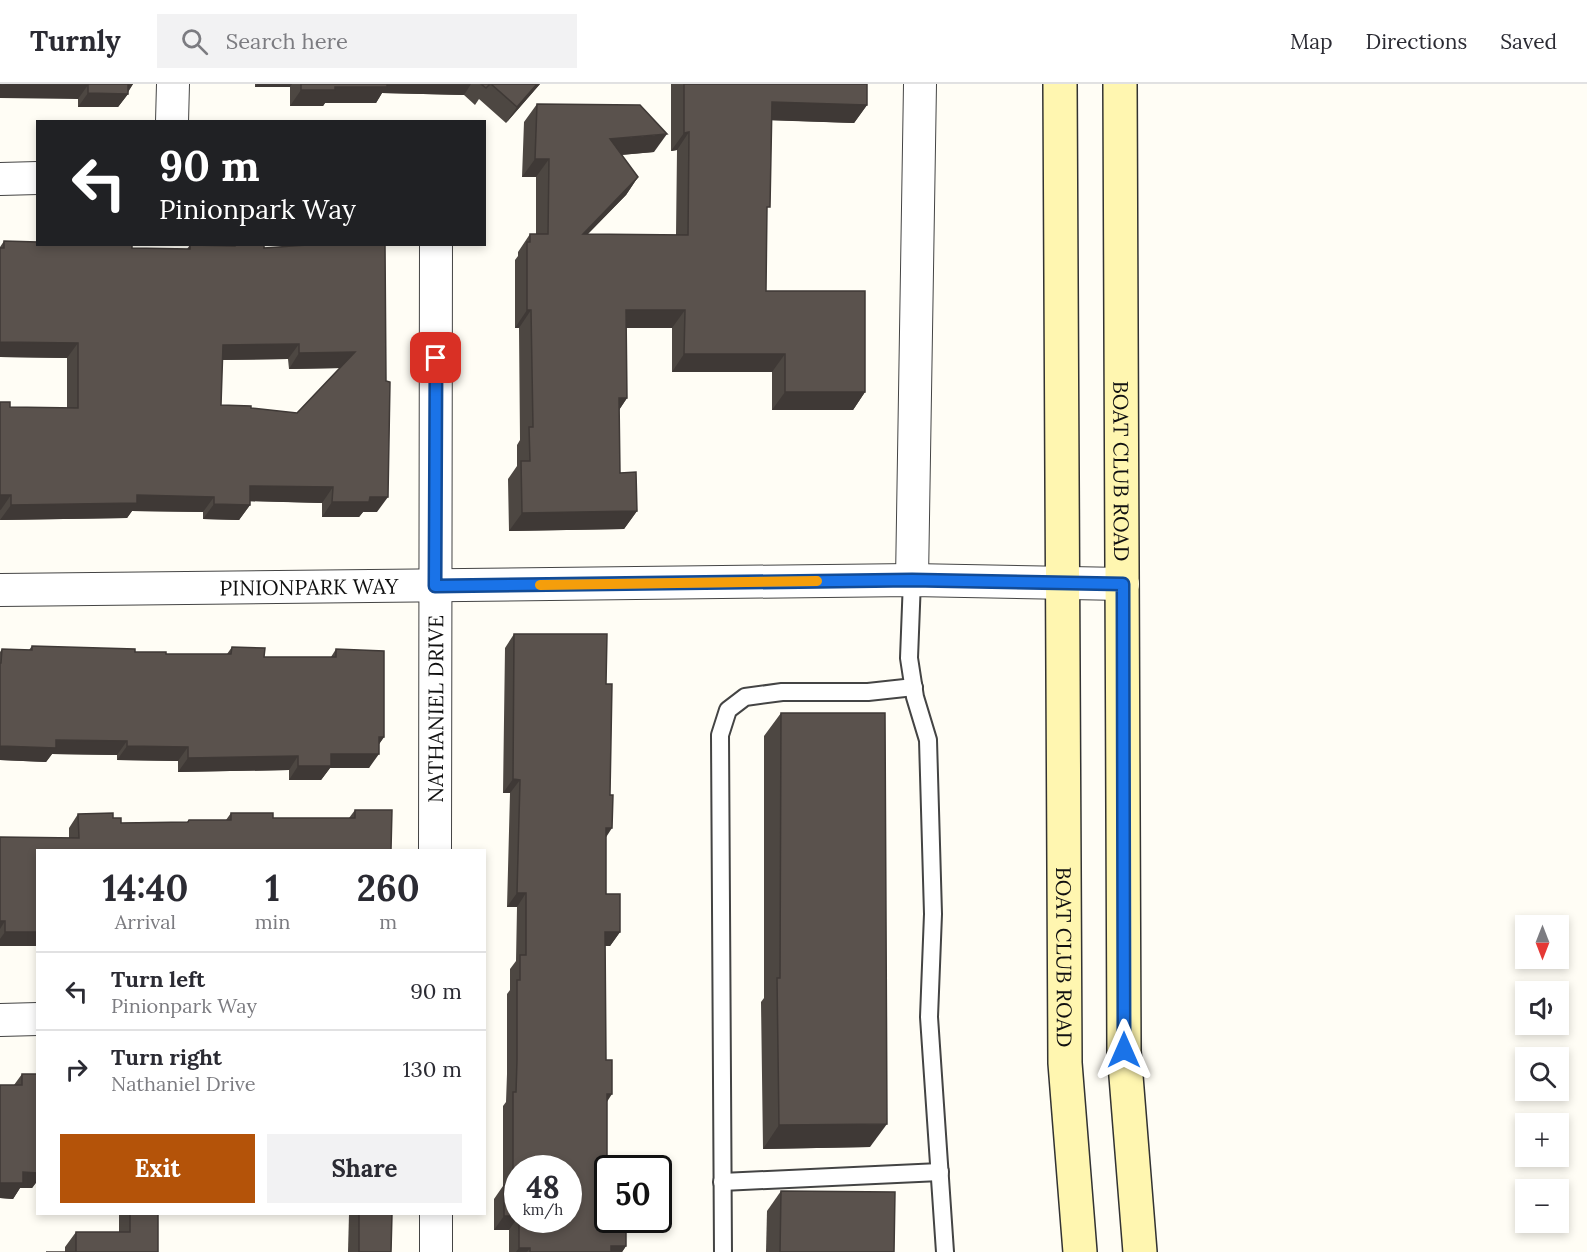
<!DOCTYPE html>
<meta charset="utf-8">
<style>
:root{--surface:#fff;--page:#f2f2f3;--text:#2b2b33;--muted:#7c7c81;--line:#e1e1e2;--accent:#b45309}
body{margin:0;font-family:Lora,serif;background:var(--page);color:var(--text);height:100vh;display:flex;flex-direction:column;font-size:22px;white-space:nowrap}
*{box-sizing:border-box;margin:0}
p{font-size:20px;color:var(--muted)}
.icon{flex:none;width:33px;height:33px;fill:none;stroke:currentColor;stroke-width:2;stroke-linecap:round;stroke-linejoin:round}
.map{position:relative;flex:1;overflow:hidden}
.drawer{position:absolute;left:36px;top:765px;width:450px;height:366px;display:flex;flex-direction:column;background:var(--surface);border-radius:0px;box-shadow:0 3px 9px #0003}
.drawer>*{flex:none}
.top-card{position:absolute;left:36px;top:36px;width:450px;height:126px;border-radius:0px;box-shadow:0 3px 9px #0003;background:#202124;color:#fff;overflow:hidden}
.needle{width:39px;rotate:180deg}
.controls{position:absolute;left:1515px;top:831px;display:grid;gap:12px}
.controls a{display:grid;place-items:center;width:54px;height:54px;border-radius:0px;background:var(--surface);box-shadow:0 3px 9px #0003;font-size:30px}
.speed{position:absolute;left:504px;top:1071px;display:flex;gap:12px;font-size:30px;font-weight:700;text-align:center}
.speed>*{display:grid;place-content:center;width:78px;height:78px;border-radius:50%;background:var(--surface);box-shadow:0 3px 9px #0003;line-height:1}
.speed small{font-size:15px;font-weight:400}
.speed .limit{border:3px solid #111;border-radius:9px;background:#fff;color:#111}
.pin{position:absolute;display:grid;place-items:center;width:51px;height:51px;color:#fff;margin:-26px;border-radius:12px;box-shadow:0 3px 9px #0006}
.me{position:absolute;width:66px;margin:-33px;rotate:0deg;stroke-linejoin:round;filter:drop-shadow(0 0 4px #0008)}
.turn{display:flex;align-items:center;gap:21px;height:126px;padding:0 24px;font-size:27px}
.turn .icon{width:78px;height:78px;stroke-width:2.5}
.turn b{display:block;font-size:42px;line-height:51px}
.eta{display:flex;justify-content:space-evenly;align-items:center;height:102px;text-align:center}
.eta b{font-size:36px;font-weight:700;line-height:42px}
.cta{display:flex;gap:12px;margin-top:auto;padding:12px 24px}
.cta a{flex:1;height:69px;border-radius:0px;background:var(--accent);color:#fff;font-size:24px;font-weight:700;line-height:69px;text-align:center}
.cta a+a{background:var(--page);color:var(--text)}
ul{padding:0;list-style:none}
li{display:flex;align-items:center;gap:18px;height:78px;padding:0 24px;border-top:2px solid var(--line)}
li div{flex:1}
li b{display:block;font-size:22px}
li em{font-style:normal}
header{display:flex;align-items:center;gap:36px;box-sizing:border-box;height:84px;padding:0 30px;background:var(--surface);border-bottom:2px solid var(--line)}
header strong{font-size:28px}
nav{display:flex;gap:33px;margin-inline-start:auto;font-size:21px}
.search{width:420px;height:54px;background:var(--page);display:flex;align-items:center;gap:15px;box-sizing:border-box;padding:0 21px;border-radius:0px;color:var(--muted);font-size:22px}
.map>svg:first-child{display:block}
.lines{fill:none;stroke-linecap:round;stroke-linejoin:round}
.service-casing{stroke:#444;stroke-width:20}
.minor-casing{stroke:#444;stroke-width:34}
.secondary-casing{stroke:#333;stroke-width:36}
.service{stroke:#fff;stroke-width:16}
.minor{stroke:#fff;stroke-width:32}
.secondary{stroke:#fff6b0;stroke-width:33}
.wall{fill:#4d4742;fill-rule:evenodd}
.shaded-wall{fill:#3f3936}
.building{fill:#5a524d;stroke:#3f3936;stroke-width:1.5;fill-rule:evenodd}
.route-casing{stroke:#114b97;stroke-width:15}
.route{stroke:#1a73e8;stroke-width:10}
.slow{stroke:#f59e0b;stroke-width:10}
.labels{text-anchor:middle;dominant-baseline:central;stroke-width:6;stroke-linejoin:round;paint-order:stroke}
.street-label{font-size:21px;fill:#111;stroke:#fff}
</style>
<header>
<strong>Turnly</strong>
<div class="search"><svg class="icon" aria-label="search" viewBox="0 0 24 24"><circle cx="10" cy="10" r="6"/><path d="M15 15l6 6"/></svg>Search here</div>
<nav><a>Map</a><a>Directions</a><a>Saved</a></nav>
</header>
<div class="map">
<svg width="1587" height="1168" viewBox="0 0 1587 1168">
<rect width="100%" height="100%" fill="#fffdf5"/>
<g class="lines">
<defs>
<g id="service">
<path d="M 912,496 L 909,574 L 915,613 L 928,656 L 933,830 L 929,933 L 945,1168"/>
<path d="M 722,1098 L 940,1088"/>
<path d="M 723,1168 L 720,651 L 728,626 L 745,613 L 782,608 L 868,608 L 914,603"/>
</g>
<g id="minor">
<path d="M 172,38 L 173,0"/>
<path d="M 0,95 L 38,94"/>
<path d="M 912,496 L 920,0"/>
<path id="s1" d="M 0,506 L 912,496 L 1123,500"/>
<path id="s2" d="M 435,766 L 436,160"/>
<path d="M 0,936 L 38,935"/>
<path d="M 436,1130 L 436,1168"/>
</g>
<g id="secondary">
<path id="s3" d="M 1060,0 L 1065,979 L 1080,1168"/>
<path id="s4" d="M 1120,0 L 1124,967 L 1140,1168"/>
</g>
</defs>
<use href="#service" class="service-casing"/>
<use href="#minor" class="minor-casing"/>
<use href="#secondary" class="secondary-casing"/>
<use href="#service" class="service"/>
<use href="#minor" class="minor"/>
<use href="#secondary" class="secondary"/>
</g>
<g class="wall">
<path d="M 0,0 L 133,0 L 128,7 L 128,10 L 118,23 L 78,23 L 78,15 Z"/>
<path d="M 255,0 L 540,0 L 506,39 L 479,15 L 475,21 L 464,11 L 382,9 L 376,19 L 325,19 L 323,22 L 290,22 L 290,3 L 255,3 Z"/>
<path d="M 671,0 L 867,0 L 867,21 L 854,39 L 771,36 L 766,128 L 766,207 L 865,308 L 853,326 L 772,326 L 772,288 L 672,288 L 672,244 L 626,244 L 627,314 L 619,326 L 620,389 L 637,427 L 624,445 L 509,447 L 508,395 L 517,382 L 517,361 L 520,356 L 519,244 L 515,244 L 515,176 L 518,172 L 518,168 L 530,150 L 536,150 L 536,93 L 522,93 L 524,38 L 537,20 L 654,68 L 621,71 L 638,93 L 626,111 L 588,150 L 676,151 L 677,66 L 671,67 Z"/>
<path d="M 4,157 L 132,164 L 187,165 L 190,161 L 230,162 L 231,160 L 264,160 L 264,164 L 322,160 L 377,428 L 363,428 L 359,433 L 322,433 L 322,419 L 250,417 L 250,421 L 239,436 L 203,435 L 203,428 L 132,427 L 127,434 L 0,436 L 0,427 L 10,323 L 67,324 L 67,274 L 0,273 L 0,163 ZM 288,275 L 289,285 L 340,284 L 297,329 L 221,321 L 222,276 Z"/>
<path d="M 514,550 L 606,753 L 606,810 L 620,848 L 610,862 L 605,862 L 607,1084 L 626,1162 L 622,1168 L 509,1168 L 509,1146 L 494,1146 L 494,1115 L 503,1102 L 503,1022 L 506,1018 L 507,990 L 507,910 L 510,906 L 510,885 L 516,877 L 517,823 L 507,823 L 510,709 L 503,709 L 505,564 ZM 518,1084 L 568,1136 L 518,1136 Z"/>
<path d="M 32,562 L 166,570 L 227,570 L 232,563 L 264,573 L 331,573 L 336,565 L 384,653 L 379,660 L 369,684 L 330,684 L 321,696 L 289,696 L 289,686 L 178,688 L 178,677 L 117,676 L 117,671 L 52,670 L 46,678 L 0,676 L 0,568 L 2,565 L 29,566 Z"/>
<path d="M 781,629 L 870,1063 L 763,1065 L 761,918 L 764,914 L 764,652 Z"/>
<path d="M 355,726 L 392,726 L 0,862 L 0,753 L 69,754 L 69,744 L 78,730 L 113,734 L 121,739 L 187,738 L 189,736 L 226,736 L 231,729 L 273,734 L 349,734 Z"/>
<path d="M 22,990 L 38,990 L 38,1096 L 32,1104 L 20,1104 L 13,1115 L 0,1114 L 0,1001 L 14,1001 Z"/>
<path d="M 781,1107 L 894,1168 L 766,1168 L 767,1127 Z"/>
<path d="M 119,1130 L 158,1130 L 158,1168 L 65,1168 L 65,1163 L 76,1148 L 119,1148 Z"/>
<path d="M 349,1130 L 392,1130 L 391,1168 L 348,1168 Z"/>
</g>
<g class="shaded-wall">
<path d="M 0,0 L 88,1 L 78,15 L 0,14 Z"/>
<path d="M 128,0 L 133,0 L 127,10 L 128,10 L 118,23 L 78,23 L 88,9 Z"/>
<path d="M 257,0 L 292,0 L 290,3 L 255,3 Z"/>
<path d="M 382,0 L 471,0 L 464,11 L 382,9 L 376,19 L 325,19 L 323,22 L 290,22 L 301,6 L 335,3 Z"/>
<path d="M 537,0 L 540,0 L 506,39 L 517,23 Z"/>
<path d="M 772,18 L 867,21 L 854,39 L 759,36 Z"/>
<path d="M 689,48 L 677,66 L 671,67 L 684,49 Z"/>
<path d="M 667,50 L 654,68 L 597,73 L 610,55 Z"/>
<path d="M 535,75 L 549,75 L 536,93 L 522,93 Z"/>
<path d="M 638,93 L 626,111 L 570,168 L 583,150 Z"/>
<path d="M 527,226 L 531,226 L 519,244 L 515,244 Z"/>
<path d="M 626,226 L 685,226 L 672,244 L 613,244 Z"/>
<path d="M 0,258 L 78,259 L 67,274 L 0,273 Z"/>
<path d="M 299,260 L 288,275 L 212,276 L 223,261 Z"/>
<path d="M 355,268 L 344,284 L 289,285 L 299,269 Z"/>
<path d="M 684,270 L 785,270 L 772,288 L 672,288 Z"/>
<path d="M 785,308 L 865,308 L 853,326 L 772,326 Z"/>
<path d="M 619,314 L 627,314 L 615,332 Z"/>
<path d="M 250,402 L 333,403 L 322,419 L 240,417 Z"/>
<path d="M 0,411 L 11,411 L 0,427 Z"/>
<path d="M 137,411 L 214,413 L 203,428 L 132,427 L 127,434 L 0,436 L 11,421 Z"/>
<path d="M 370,413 L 388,413 L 377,428 L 363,428 L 359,433 L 322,433 L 332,418 Z"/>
<path d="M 214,420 L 250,421 L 239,436 L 203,435 Z"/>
<path d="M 637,427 L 624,445 L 509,447 L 522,429 Z"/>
<path d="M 379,653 L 384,653 L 375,666 Z"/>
<path d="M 56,656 L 127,657 L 117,671 L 52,670 L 46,678 L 0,676 L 0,662 Z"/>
<path d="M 127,662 L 188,663 L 178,677 L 117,676 Z"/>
<path d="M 331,670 L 379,670 L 369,684 L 330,684 L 321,696 L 289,696 L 298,682 Z"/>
<path d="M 298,672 L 289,686 L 178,688 L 188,674 Z"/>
<path d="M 513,695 L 520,696 L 510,709 L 503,709 Z"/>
<path d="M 606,744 L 612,744 L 603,758 Z"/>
<path d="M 517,809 L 526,809 L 517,823 L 507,823 Z"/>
<path d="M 0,837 L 5,837 L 0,845 Z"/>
<path d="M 5,848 L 38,848 L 38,862 L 0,862 L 0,855 Z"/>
<path d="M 605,848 L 620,848 L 610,862 L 595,862 Z"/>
<path d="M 607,1010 L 612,1010 L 603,1024 Z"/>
<path d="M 887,1040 L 870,1063 L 763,1065 L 779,1041 Z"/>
<path d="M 38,1087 L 38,1096 L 32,1104 L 20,1104 L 13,1115 L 0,1114 L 0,1099 L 23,1088 Z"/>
<path d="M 504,1132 L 518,1132 L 518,1133 L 509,1146 L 494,1146 Z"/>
<path d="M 611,1162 L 626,1162 L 622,1168 L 607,1168 Z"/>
<path d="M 519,1164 L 530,1164 L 527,1168 L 516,1168 Z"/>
</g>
<g class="building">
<path d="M 7,0 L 128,0 L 128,10 L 88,9 L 88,1 Z"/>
<path d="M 301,0 L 387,0 L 387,3 L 335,3 L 335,6 L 301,6 Z"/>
<path d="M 481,0 L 490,0 L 486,4 Z"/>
<path d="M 491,0 L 537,0 L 517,23 Z"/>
<path d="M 684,0 L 867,0 L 867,21 L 772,18 L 770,123 L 767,123 L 766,207 L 865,207 L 865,308 L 785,308 L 785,270 L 684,270 L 685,226 L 626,226 L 627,314 L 619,314 L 620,389 L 636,388 L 637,427 L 522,429 L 521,377 L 530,377 L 529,343 L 533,343 L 531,226 L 527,226 L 527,158 L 530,158 L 530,150 L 548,150 L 549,75 L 535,75 L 537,20 L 640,21 L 667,50 L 610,55 L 638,93 L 583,150 L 688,151 L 689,48 L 684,49 Z"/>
<path d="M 4,157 L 38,158 L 38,160 L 132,160 L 132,164 L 190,165 L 190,161 L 235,162 L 235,160 L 264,160 L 264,164 L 322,160 L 385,160 L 386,297 L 390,298 L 388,413 L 370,413 L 369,418 L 332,418 L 333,403 L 250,402 L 250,421 L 214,420 L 214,413 L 137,411 L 137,419 L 11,421 L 11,411 L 0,411 L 0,318 L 10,318 L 10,323 L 78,324 L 78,259 L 0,258 L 0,164 L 4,164 ZM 299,260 L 299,269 L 355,268 L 297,329 L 251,324 L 251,322 L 221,321 L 223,261 Z"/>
<path d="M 514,550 L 607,550 L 606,600 L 612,600 L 610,711 L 613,711 L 612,744 L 606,744 L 606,810 L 620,810 L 620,848 L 605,848 L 606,976 L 612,976 L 612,1010 L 607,1010 L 607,1084 L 625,1084 L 608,1084 L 608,1136 L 626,1136 L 626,1162 L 611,1162 L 611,1168 L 530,1168 L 530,1164 L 519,1164 L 519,1136 L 568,1136 L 568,1084 L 518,1084 L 518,1132 L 504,1132 L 504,1101 L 513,1101 L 513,1008 L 516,1008 L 517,976 L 517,896 L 520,896 L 520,871 L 526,871 L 526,809 L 517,809 L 520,696 L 513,695 Z"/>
<path d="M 32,562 L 135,565 L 135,568 L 166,568 L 166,570 L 231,570 L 232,563 L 265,564 L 264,573 L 336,573 L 336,565 L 384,567 L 384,653 L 379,653 L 379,670 L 331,670 L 331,682 L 298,682 L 298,672 L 188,674 L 188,663 L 127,662 L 127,657 L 56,656 L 56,664 L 0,662 L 0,579 L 1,579 L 2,565 L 32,566 Z"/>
<path d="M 781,629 L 885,629 L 887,1040 L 779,1041 L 777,894 L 780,894 Z"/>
<path d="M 355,726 L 392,726 L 391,766 L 38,766 L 38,848 L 5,848 L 5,837 L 0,837 L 0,753 L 79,754 L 78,730 L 113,729 L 113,734 L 121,734 L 121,739 L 188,738 L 189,736 L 231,736 L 231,729 L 273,729 L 273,734 L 355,734 Z"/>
<path d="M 22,990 L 38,990 L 38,1089 L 23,1088 L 23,1099 L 0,1099 L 0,1001 L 22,1001 Z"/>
<path d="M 781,1107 L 895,1108 L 894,1168 L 780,1168 Z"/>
<path d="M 130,1130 L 158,1130 L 158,1168 L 46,1168 L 76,1168 L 76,1148 L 130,1148 Z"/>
<path d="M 359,1130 L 392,1130 L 391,1168 L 359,1168 Z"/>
</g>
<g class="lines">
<defs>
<path id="route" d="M 436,274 L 435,502 L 912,496 L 1123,500 L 1124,966"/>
</defs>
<use href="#route" class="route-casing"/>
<use href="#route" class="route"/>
<path class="slow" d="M 540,501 L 817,497"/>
</g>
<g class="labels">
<g class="street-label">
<text stroke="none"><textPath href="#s4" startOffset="387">BOAT CLUB ROAD</textPath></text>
<text stroke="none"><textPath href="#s1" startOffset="309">PINIONPARK WAY</textPath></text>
<text stroke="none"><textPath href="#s2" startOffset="141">NATHANIEL DRIVE</textPath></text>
<text stroke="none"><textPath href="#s3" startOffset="873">BOAT CLUB ROAD</textPath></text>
</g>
</g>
</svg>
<div class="controls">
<a><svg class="needle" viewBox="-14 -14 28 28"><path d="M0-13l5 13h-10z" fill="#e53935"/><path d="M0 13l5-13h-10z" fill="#7c7c81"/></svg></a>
<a><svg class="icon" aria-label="sound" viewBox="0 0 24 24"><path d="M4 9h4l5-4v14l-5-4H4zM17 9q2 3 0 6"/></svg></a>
<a><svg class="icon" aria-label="search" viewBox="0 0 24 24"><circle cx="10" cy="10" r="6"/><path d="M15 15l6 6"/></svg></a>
<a>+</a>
<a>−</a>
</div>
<div class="speed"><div>48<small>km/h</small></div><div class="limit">50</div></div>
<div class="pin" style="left:436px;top:274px;background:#d93025"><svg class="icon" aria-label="arrive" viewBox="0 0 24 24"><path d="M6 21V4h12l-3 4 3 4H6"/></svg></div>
<svg class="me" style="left:1124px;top:966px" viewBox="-20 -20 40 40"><path d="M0-17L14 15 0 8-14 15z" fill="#1a73e8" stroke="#fff" stroke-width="4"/></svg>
<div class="top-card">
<div class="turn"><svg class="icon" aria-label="left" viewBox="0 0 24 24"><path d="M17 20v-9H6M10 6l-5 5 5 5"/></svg><div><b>90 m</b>Pinionpark Way</div></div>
</div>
<section class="drawer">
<div class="eta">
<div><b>14:40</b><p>Arrival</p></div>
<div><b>1</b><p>min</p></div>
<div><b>260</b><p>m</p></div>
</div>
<ul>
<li><svg class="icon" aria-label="left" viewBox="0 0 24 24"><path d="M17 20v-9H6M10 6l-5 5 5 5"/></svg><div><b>Turn left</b><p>Pinionpark Way</p></div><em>90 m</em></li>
<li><svg class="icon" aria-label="right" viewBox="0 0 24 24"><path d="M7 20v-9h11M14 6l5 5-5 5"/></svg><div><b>Turn right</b><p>Nathaniel Drive</p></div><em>130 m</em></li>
</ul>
<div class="cta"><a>Exit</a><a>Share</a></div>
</section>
</div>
